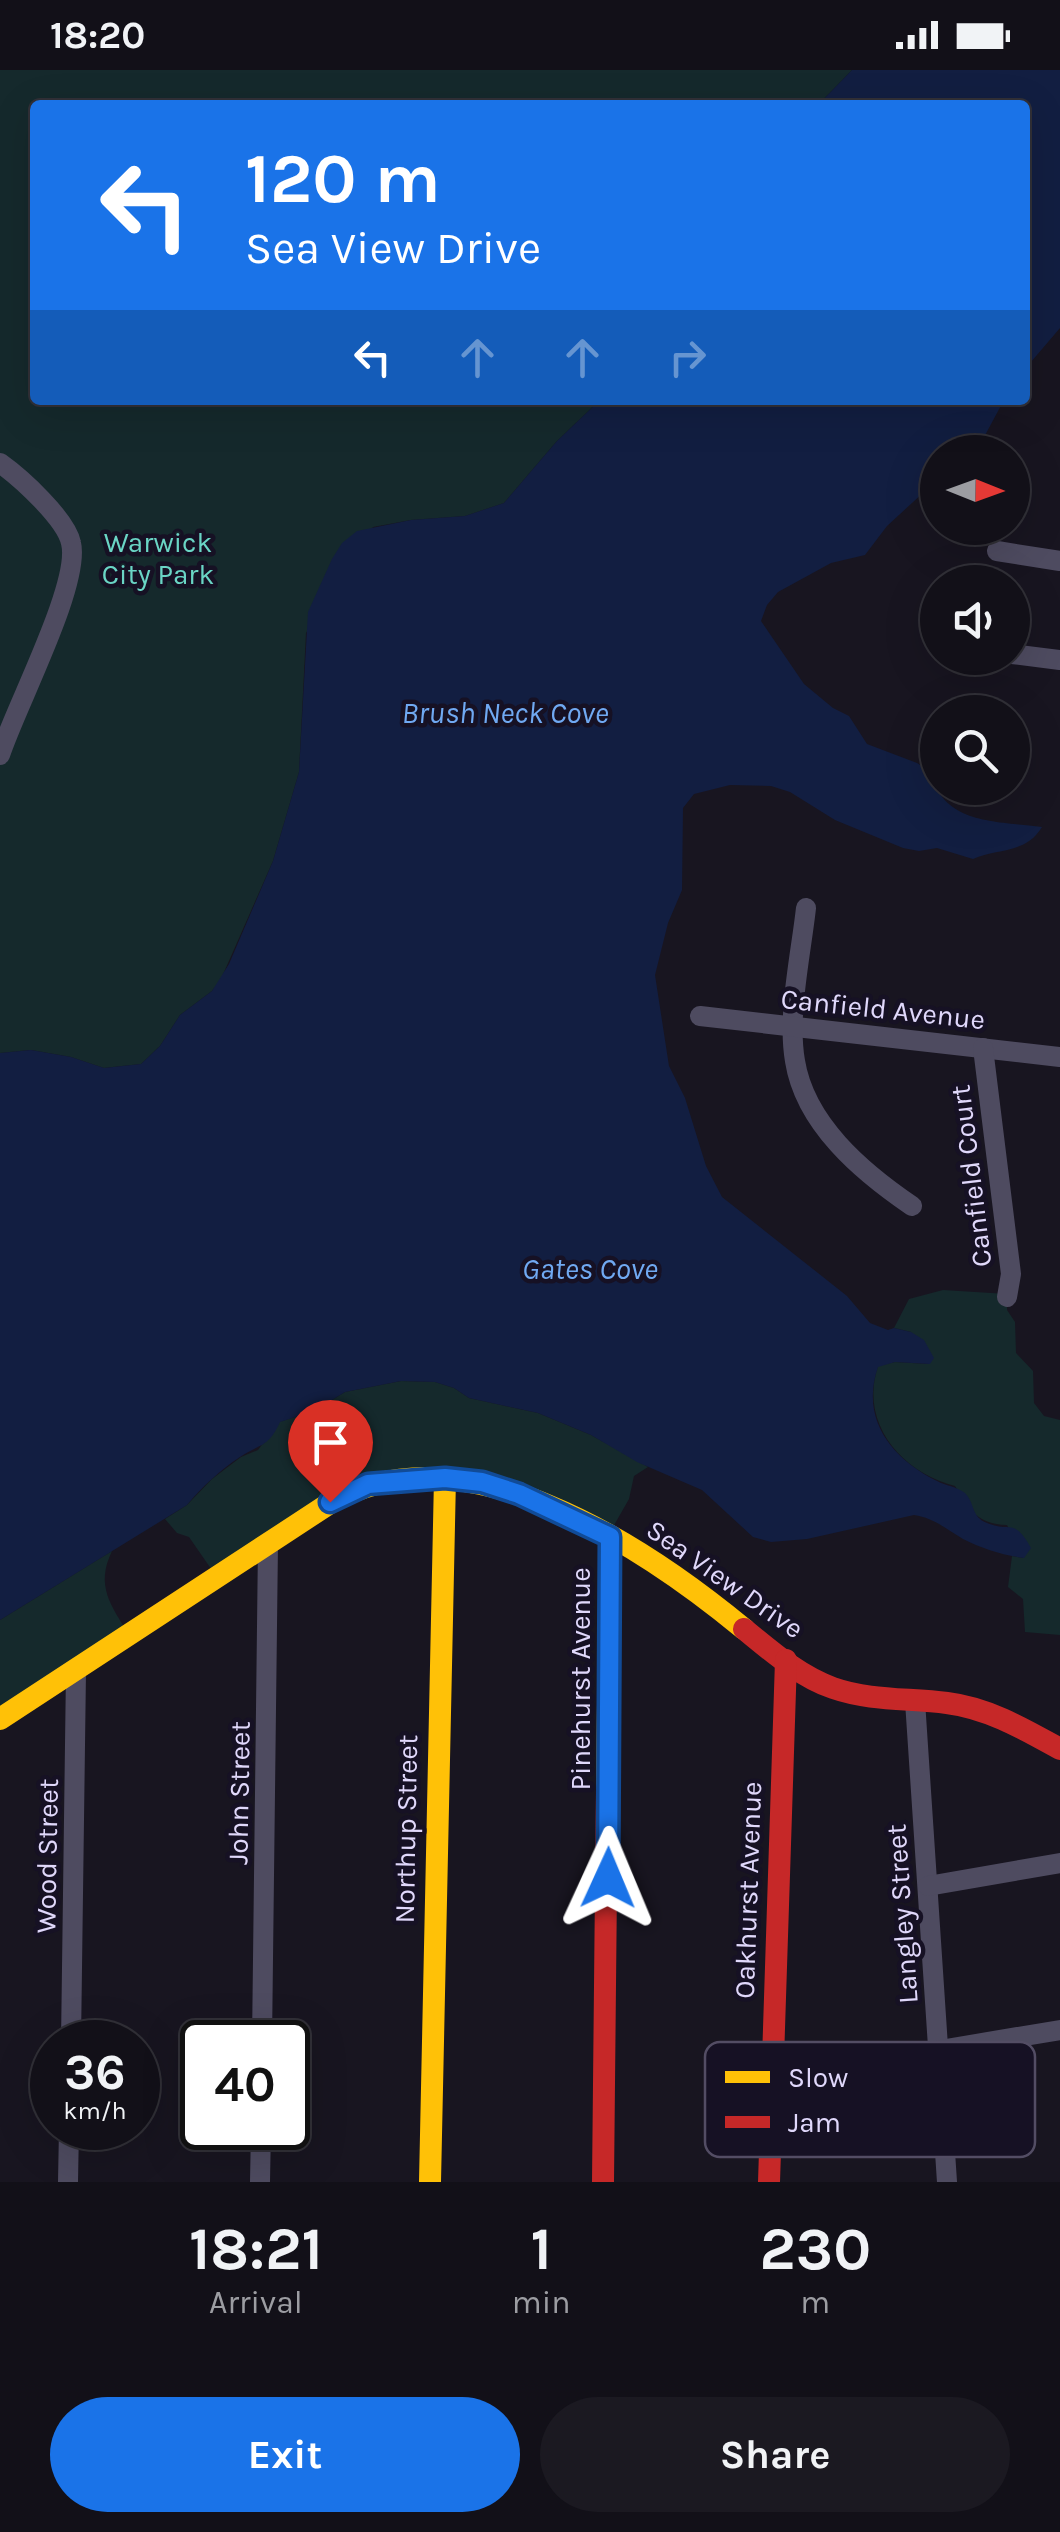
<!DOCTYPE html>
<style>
:root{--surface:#121018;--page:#1b1921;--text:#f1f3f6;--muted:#9c9da2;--line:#313037;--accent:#1a73e8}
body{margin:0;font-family:Karla,sans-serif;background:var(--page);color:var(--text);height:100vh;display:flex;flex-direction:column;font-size:38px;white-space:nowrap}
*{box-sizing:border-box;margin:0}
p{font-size:32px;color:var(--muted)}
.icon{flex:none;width:55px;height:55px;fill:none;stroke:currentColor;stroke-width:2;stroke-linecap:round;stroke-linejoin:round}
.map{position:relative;height:2112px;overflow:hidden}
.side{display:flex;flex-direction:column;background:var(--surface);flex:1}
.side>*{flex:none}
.banner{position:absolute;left:30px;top:30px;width:1000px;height:305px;border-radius:10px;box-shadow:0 10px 40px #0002,0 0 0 2px var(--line);background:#1a73e8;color:#fff;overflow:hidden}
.needle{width:65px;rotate:91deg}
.tools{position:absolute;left:920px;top:365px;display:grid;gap:20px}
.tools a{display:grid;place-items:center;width:110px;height:110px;border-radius:50%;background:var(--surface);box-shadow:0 10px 40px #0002,0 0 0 2px var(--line);font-size:50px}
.speed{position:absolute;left:30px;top:1950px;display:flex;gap:20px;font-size:50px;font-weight:700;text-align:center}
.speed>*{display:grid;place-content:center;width:130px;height:130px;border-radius:50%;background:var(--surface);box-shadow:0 10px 40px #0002,0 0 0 2px var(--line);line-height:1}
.speed small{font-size:25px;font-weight:400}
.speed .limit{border:5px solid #111;border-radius:15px;background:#fff;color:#111}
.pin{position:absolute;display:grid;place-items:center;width:85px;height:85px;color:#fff;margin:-102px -42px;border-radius:50% 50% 50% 0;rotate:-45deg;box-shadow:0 0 10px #0007}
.pin .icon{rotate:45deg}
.me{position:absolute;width:110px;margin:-55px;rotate:1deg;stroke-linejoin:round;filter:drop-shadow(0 0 8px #0008)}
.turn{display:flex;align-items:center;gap:35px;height:210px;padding:0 50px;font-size:45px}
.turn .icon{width:130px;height:130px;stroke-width:2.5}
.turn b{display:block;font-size:70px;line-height:85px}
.lanes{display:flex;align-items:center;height:95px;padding:0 50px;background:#0003;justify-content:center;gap:50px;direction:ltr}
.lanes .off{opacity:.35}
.eta{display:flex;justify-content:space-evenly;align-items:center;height:170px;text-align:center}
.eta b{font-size:60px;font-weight:700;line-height:70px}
.cta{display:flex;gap:20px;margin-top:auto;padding:20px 50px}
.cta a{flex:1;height:115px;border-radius:60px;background:var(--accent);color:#fff;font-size:40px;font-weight:700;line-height:115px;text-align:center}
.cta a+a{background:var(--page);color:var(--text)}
.status{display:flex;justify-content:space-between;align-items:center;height:70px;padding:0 50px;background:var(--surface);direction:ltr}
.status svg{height:28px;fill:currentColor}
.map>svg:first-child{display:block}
.green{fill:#15292c}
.water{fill:#121e41}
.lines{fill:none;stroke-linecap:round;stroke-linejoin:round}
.street{stroke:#4e4b60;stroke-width:20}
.slow{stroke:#ffc107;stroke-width:22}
.jam{stroke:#c62828;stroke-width:22}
.route-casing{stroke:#114b97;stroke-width:25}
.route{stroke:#1a73e8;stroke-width:18}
.labels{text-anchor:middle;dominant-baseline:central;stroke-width:9;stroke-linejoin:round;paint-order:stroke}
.park-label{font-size:28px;fill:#6ad5c5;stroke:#161124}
.street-label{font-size:28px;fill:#e0d8fb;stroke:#161124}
.water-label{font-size:30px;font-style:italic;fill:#70a9f2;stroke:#161124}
.key{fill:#161124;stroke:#534d64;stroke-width:2.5}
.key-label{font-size:28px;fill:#e0d8fb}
</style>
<div class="status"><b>18:20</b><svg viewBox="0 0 49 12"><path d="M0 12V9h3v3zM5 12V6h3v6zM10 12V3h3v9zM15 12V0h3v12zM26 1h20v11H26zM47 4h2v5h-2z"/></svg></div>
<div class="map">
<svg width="1060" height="2112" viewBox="0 0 1060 2112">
<rect width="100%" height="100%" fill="#181520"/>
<g class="green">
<path d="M 0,0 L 852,0 L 818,35 L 35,35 L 35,330 L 600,330 L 557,371 L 504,433 L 465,446 L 411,450 L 373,457 L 306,563 L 299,702 L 273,791 L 221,909 L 212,921 L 180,945 L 160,976 L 141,994 L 104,998 L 71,987 L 31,980 L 0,983 Z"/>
<path d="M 943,1220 L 1007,1224 L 1007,1240 L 1015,1252 L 1016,1283 L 1033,1301 L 1034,1333 L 1044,1346 L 1060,1350 L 1060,1565 L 1025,1562 L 1023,1529 L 1008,1517 L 1012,1486 L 1024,1488 L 1007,1455 C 976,1454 971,1440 955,1416 C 901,1402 859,1353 878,1296 L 895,1292 L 929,1294 L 911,1262 L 894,1258 L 909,1229 Z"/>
<path d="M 401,1311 L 435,1312 L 454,1318 L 469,1328 L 538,1343 L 591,1365 L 648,1397 L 634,1406 L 629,1429 L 609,1464 L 523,1425 L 371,1414 L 216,1506 L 189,1467 L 177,1463 L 165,1449 L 187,1435 L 212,1409 L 241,1387 L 258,1380 L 279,1352 L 314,1341 L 345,1322 Z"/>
<path d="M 112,1481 C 95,1516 111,1535 129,1565 L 0,1650 L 0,1550 Z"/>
</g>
<g class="water">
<path d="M 852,0 L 1060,0 L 1060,258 L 1025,299 L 1025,35 L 818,35 Z"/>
<path d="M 600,330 L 1004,330 L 976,382 L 938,382 L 937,410 L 887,456 L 865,485 L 831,493 L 778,522 L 767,535 L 761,551 L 804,614 L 833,638 L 849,646 L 867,674 L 917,693 L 931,702 C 942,755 998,751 1042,757 C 1026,784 998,778 973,789 L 937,778 L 919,781 L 903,778 L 835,750 L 790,722 L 771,716 L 730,715 L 694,724 L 683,738 L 682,820 L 668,853 L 655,905 L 669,996 L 685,1028 L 706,1096 L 722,1127 L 847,1226 L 870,1253 L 888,1260 L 894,1258 L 911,1262 L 924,1270 L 934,1288 L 930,1294 L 895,1292 L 878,1297 C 860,1349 891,1388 937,1411 C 946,1416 956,1416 965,1423 C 975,1433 971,1447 987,1453 C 1011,1463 1014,1447 1031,1478 L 1024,1488 C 1002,1485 983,1479 963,1469 C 946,1459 934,1448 914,1445 L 807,1469 L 771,1472 L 753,1467 L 702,1420 L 637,1392 L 591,1365 L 538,1343 L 469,1328 L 454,1318 L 435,1312 L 401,1311 L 345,1322 L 314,1341 L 280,1352 C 268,1378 261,1373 240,1387 C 220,1400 202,1417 187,1435 L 0,1550 L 0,983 L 31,980 L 71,987 L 104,998 L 141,994 L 160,976 L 180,945 L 212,921 L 229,894 L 273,791 L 299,702 L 308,542 L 332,489 L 342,473 L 357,461 L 411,450 L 465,446 L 504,433 L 557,371 Z"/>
</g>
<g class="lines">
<g class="street">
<path d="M 0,393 C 21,408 66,449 71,473 C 81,514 15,638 0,685"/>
<path d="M 997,481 L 1060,491"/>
<path d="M 1012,584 L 1060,590"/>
<path d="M 806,838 C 801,884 787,945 795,991 C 805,1054 862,1102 912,1136"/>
<path d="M 700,946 L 1060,987"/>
<path d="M 983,978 L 1011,1204 L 1007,1227"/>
<path d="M 915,1631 L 947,2112"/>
<path d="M 928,1816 L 1060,1793"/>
<path d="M 71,1972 L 76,1601"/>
<path d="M 262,1972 L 268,1473"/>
<path d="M 940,1980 L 1060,1960"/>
<path d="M 68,2112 L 69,2058"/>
<path d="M 260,2112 L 261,2058"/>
</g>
<g class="slow">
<path d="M 0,1649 L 330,1433 C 463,1356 642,1475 744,1559"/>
<path d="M 607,1719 L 610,1467"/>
<path d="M 430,2112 L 445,1408"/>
</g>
<g class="jam">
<path d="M 744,1559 C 771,1581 799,1606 833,1618 C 870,1631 909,1628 947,1633 C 988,1638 1024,1659 1060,1679"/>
<path d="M 603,2112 L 607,1719"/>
<path d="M 769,2112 L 786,1590"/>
</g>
</g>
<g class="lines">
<defs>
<path id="route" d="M 330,1432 L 368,1414 L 445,1408 L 482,1412 L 519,1424 L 610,1467 L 608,1808"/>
</defs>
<use href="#route" class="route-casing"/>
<use href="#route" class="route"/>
</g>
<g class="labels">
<g class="park-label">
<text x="158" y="472">Warwick<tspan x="158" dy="32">City Park</tspan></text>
</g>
<g class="street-label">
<text transform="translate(883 939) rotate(6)">Canfield Avenue</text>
<text transform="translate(971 1106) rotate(-97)">Canfield Court</text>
<text transform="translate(725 1509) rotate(35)">Sea View Drive</text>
<text transform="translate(580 1609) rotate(-90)">Pinehurst Avenue</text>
<text transform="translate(239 1723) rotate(-89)">John Street</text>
<text transform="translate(406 1759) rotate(-89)">Northup Street</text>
<text transform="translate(47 1786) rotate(-89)">Wood Street</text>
<text transform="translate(748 1820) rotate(-88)">Oakhurst Avenue</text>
<text transform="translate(902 1844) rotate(-94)">Langley Street</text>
</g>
<g class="water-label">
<text x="505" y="643">Brush Neck Cove</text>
<text x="590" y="1199">Gates Cove</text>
</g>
</g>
<rect x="705" y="1972" width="330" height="115" rx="15" class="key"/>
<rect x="725" y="2001" width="45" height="12" fill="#ffc107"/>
<rect x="725" y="2046" width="45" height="12" fill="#c62828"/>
<g class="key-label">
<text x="788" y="2017">Slow</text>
<text x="788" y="2062">Jam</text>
</g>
</svg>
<div class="tools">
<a><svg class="needle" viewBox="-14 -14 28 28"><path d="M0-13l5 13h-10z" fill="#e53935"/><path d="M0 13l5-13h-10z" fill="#9c9da2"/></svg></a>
<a><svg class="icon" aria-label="sound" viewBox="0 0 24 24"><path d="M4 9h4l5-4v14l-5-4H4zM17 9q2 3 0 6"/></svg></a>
<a><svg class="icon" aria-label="search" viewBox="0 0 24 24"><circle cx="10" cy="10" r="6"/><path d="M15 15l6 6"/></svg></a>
</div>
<div class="speed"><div>36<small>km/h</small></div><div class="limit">40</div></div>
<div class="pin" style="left:330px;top:1432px;background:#d93025"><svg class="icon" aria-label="arrive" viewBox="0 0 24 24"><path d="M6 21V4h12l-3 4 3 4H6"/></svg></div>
<svg class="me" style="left:608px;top:1808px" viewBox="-20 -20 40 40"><path d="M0-17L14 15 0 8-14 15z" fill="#1a73e8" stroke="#fff" stroke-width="4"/></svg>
<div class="banner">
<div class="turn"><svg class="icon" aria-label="left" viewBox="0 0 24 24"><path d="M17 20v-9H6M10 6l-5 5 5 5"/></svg><div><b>120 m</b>Sea View Drive</div></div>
<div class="lanes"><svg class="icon" aria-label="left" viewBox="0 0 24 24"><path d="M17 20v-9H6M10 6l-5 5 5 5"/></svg><svg class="icon off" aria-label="ahead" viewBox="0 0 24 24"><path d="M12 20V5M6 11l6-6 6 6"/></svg><svg class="icon off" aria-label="ahead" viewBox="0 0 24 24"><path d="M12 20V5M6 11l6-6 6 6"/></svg><svg class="icon off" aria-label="right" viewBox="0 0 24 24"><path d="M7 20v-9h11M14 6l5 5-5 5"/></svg></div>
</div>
</div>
<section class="side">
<div class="eta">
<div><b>18:21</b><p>Arrival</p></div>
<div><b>1</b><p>min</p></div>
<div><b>230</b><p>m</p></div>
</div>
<div class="cta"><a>Exit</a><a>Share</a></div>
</section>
